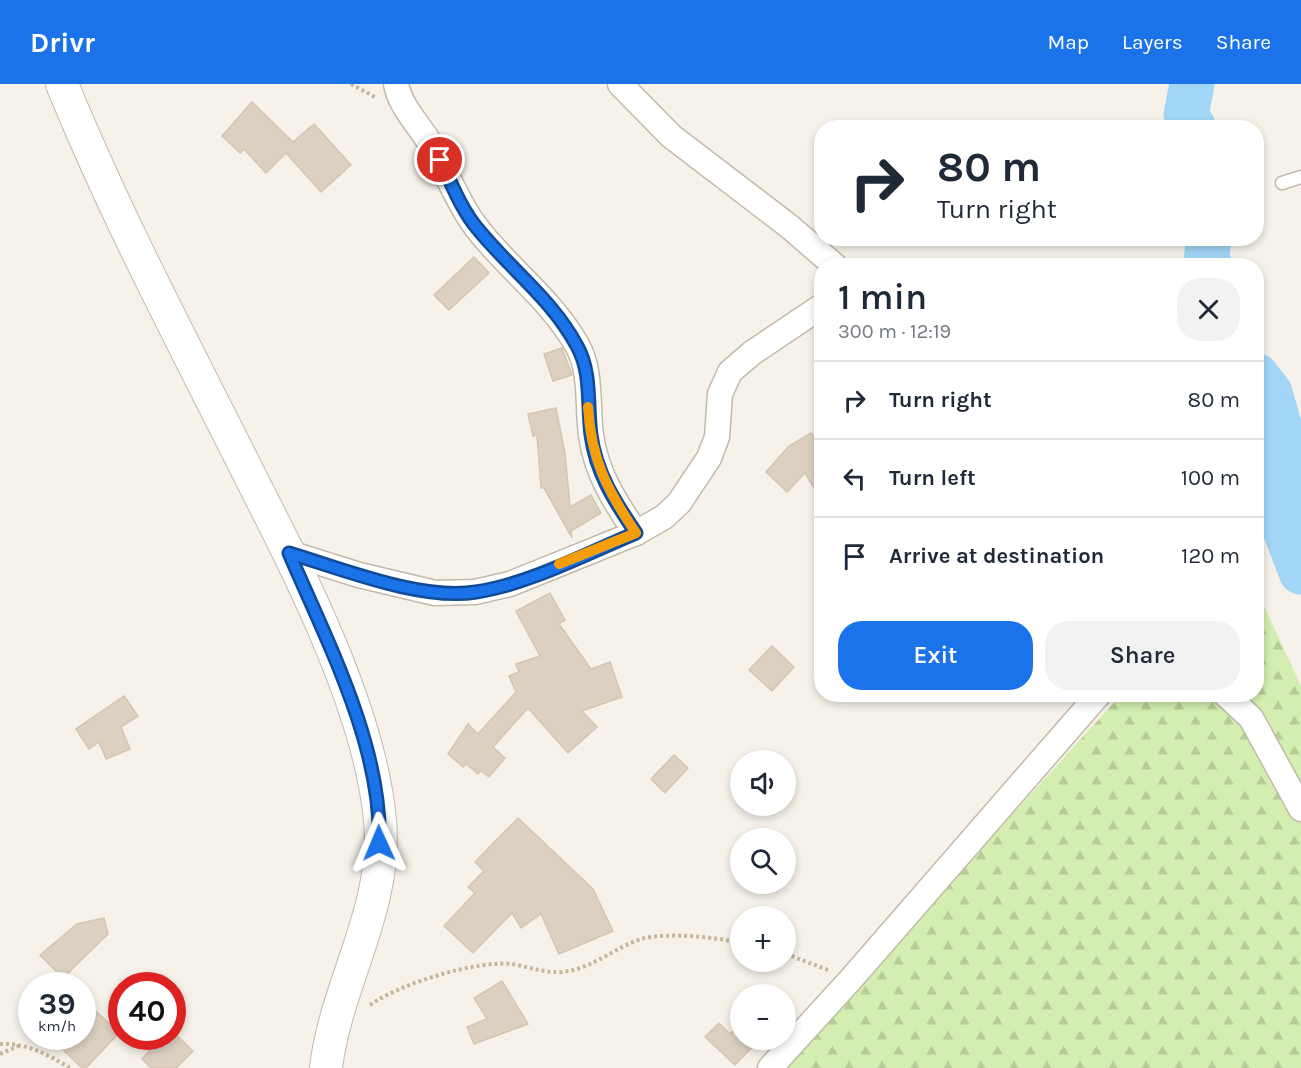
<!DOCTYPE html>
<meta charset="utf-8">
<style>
:root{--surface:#fff;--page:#f2f2f3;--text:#1f2937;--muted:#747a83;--line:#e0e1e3;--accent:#1a73e8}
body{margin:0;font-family:Karla,sans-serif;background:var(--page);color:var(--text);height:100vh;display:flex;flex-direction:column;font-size:22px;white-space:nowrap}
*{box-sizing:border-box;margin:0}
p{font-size:20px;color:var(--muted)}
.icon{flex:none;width:33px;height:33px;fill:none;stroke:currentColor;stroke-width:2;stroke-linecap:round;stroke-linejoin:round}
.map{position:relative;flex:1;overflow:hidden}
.side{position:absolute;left:814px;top:174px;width:450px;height:444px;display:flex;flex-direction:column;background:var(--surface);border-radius:24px;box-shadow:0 3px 9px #0003}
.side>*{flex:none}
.banner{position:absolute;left:814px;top:36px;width:450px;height:126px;border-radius:24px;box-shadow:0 3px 9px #0003;background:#fff;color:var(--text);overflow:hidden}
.fabs{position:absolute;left:730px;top:666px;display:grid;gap:12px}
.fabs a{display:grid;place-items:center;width:66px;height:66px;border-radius:50%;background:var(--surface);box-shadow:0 3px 9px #0003;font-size:30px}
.speed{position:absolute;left:18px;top:888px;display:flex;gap:12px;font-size:30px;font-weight:700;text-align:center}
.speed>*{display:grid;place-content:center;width:78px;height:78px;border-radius:50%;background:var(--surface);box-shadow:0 3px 9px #0003;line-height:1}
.speed small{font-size:15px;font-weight:400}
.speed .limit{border:9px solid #d22;background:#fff;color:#111}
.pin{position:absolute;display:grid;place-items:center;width:51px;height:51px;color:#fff;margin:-26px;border:3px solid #fff;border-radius:50%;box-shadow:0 2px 6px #0007}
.me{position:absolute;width:66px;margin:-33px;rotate:359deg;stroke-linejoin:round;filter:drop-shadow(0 0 4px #0008)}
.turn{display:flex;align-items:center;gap:21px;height:126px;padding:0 24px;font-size:27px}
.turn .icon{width:78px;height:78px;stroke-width:2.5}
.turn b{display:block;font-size:42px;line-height:51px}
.round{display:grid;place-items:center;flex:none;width:63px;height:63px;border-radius:24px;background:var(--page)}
.summary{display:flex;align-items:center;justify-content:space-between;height:102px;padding:0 24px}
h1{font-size:36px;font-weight:600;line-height:45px}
.button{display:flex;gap:12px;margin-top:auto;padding:12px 24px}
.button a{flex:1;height:69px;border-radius:24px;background:var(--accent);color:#fff;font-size:24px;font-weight:600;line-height:69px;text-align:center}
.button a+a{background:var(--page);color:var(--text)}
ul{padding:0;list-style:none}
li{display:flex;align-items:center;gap:18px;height:78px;padding:0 24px;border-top:2px solid var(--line)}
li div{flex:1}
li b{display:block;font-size:22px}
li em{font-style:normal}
header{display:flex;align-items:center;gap:36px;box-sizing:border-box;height:84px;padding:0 30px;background:var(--accent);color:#fff}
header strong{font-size:28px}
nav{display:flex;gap:33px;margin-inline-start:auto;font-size:21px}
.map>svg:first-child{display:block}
.forest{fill:url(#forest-firs)}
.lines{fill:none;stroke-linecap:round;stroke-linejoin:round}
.river{stroke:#a2d6f7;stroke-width:45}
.building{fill:#dcd1c1;stroke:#d5c6b1;stroke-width:1.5}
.service-casing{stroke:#c3baab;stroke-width:15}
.minor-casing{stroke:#c3baab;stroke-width:27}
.tertiary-casing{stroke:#c3baab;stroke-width:34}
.path{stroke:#c6b69b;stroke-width:4;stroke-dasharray:3 3;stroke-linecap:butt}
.service{stroke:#fff;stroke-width:12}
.minor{stroke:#fff;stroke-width:24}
.tertiary{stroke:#fff;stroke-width:32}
.route-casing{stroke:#114b97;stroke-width:15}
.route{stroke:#1a73e8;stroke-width:10}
.slow{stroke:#f59e0b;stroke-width:10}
</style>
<header>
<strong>Drivr</strong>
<nav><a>Map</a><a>Layers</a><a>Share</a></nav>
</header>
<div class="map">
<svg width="1301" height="984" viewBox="0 0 1301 984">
<defs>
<pattern id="forest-firs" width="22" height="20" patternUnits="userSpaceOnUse" patternTransform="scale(1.5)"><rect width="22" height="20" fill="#d3eeb0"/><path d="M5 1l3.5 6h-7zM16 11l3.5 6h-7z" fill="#b7cd98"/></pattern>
</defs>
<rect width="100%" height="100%" fill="#f6f2ea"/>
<path class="forest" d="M 1257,507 L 1301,602 L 1301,984 L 781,984 L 1121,611 L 1257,610 Z"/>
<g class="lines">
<g class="river">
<path d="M 1192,0 L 1186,31 L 1194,44"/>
<path d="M 1209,154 L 1206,177 L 1210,182"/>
<path d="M 1257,292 L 1270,309 L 1283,354 L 1282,438 L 1301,488"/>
</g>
</g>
<g class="building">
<path d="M 252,18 L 293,58 L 314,40 L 351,81 L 321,108 L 286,69 L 266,89 L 244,65 L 240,69 L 222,52 Z"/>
<path d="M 474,173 L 489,189 L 449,226 L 434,211 Z"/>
<path d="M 562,264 L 572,291 L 553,297 L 544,270 Z"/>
<path d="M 556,324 L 565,369 L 570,423 L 591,411 L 601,429 L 571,447 L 572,454 L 544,404 L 541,404 L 537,351 L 533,352 L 528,330 Z"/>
<path d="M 811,349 L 822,368 L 822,417 L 805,389 L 787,408 L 766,388 L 789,362 Z"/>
<path d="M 550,509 L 565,536 L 559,540 L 591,585 L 610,578 L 622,613 L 582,627 L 597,643 L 568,669 L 528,624 L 493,663 L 505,674 L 489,693 L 481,687 L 478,690 L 466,680 L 463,683 L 448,670 L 468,640 L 478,650 L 516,608 L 509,592 L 519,588 L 516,580 L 540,572 L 516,527 Z"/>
<path d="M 772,562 L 794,583 L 772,607 L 749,586 Z"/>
<path d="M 124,612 L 138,632 L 121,643 L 130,665 L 106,675 L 99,658 L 89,665 L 76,645 Z"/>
<path d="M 674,671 L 688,684 L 665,709 L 651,695 Z"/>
<path d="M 518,734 L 593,805 L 613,847 L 559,870 L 541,830 L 521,844 L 512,829 L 473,869 L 444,842 L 475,809 L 468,803 L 484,787 L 475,778 Z"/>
<path d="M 104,834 L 108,850 L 63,894 L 40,871 L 77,840 Z"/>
<path d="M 502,897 L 528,940 L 474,960 L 467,943 L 487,935 L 474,914 Z"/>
<path d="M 82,914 L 119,949 L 86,984 L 82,984 L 49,952 L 82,952 Z"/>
<path d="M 741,938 L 741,956 L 759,956 L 735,981 L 705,953 L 719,939 L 730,950 Z"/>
<path d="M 172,947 L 193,967 L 176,984 L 151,984 L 142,975 L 163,952 L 172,952 Z"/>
</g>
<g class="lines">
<defs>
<path id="service" d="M 1282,99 L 1301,93"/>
<g id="minor">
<path d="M 396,0 C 400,22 418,40 430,59 C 446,86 457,118 476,143 C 508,185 550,214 577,261 C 592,287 587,322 591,351 C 596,389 615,418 636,449"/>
<path d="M 620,0 L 671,52 L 790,143 L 835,182"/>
<path d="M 289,469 L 359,491 L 435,509 L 475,508 L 510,500 L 636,449 L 664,433 L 679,419 L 709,374 L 717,353 L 720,310 L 730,288 L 752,269 L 822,222"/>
<path d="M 1225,610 L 1251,634 L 1301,725"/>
<path d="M 770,984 L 852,894 L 1099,610"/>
</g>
<path id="tertiary" d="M 62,0 C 117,135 186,264 251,394 C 301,492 370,627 380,736 C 388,825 336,899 326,984"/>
</defs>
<use href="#service" class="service-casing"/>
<use href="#minor" class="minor-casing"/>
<use href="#tertiary" class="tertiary-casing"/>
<g class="path">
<path d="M 351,0 L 375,13"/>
<path d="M 786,870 L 828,886"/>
<path d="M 370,921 C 399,900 476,876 512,880 C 529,883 544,889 562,888 C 592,885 614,864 641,855 C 666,848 716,853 741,859"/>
<path d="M 0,960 C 27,959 47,970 70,984"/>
<path d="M 0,970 L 21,961"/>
</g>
<use href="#service" class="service"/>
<use href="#minor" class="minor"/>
<use href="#tertiary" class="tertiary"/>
</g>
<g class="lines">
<defs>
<path id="route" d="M 379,759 C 383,664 326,555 289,469 C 342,485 422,517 476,508 C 529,500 586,470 636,449 C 615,418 596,389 591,351 C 587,322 592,288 577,262 C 552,215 510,185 477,144 C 461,125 451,98 440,76"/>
</defs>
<use href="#route" class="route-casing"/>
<use href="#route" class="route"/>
<path class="slow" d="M 559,480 L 636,449 C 607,406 591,375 588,323"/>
</g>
</svg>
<div class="fabs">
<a><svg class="icon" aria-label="sound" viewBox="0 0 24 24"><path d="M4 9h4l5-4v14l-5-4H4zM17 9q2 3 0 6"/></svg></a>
<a><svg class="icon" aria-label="search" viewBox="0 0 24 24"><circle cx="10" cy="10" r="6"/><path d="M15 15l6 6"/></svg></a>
<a>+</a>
<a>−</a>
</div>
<div class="speed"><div>39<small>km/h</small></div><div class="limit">40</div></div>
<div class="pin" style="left:440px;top:76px;background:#d93025"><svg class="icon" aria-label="arrive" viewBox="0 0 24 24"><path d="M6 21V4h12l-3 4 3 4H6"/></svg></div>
<svg class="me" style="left:379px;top:759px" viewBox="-20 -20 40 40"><path d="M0-17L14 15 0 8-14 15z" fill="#1a73e8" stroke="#fff" stroke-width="4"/></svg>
<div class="banner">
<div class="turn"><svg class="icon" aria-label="right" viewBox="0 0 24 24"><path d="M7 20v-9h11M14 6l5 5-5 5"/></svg><div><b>80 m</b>Turn right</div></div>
</div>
<section class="side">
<div class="summary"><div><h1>1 min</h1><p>300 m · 12:19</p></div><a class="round"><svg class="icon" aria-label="close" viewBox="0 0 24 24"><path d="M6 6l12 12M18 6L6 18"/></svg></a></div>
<ul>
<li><svg class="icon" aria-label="right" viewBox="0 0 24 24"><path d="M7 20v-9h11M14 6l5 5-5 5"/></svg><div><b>Turn right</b></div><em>80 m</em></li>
<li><svg class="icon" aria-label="left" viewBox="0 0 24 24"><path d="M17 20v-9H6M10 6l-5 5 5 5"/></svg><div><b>Turn left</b></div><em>100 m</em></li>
<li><svg class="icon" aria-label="arrive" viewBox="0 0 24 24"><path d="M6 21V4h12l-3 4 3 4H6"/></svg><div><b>Arrive at destination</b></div><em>120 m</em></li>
</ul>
<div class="button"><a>Exit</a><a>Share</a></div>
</section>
</div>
